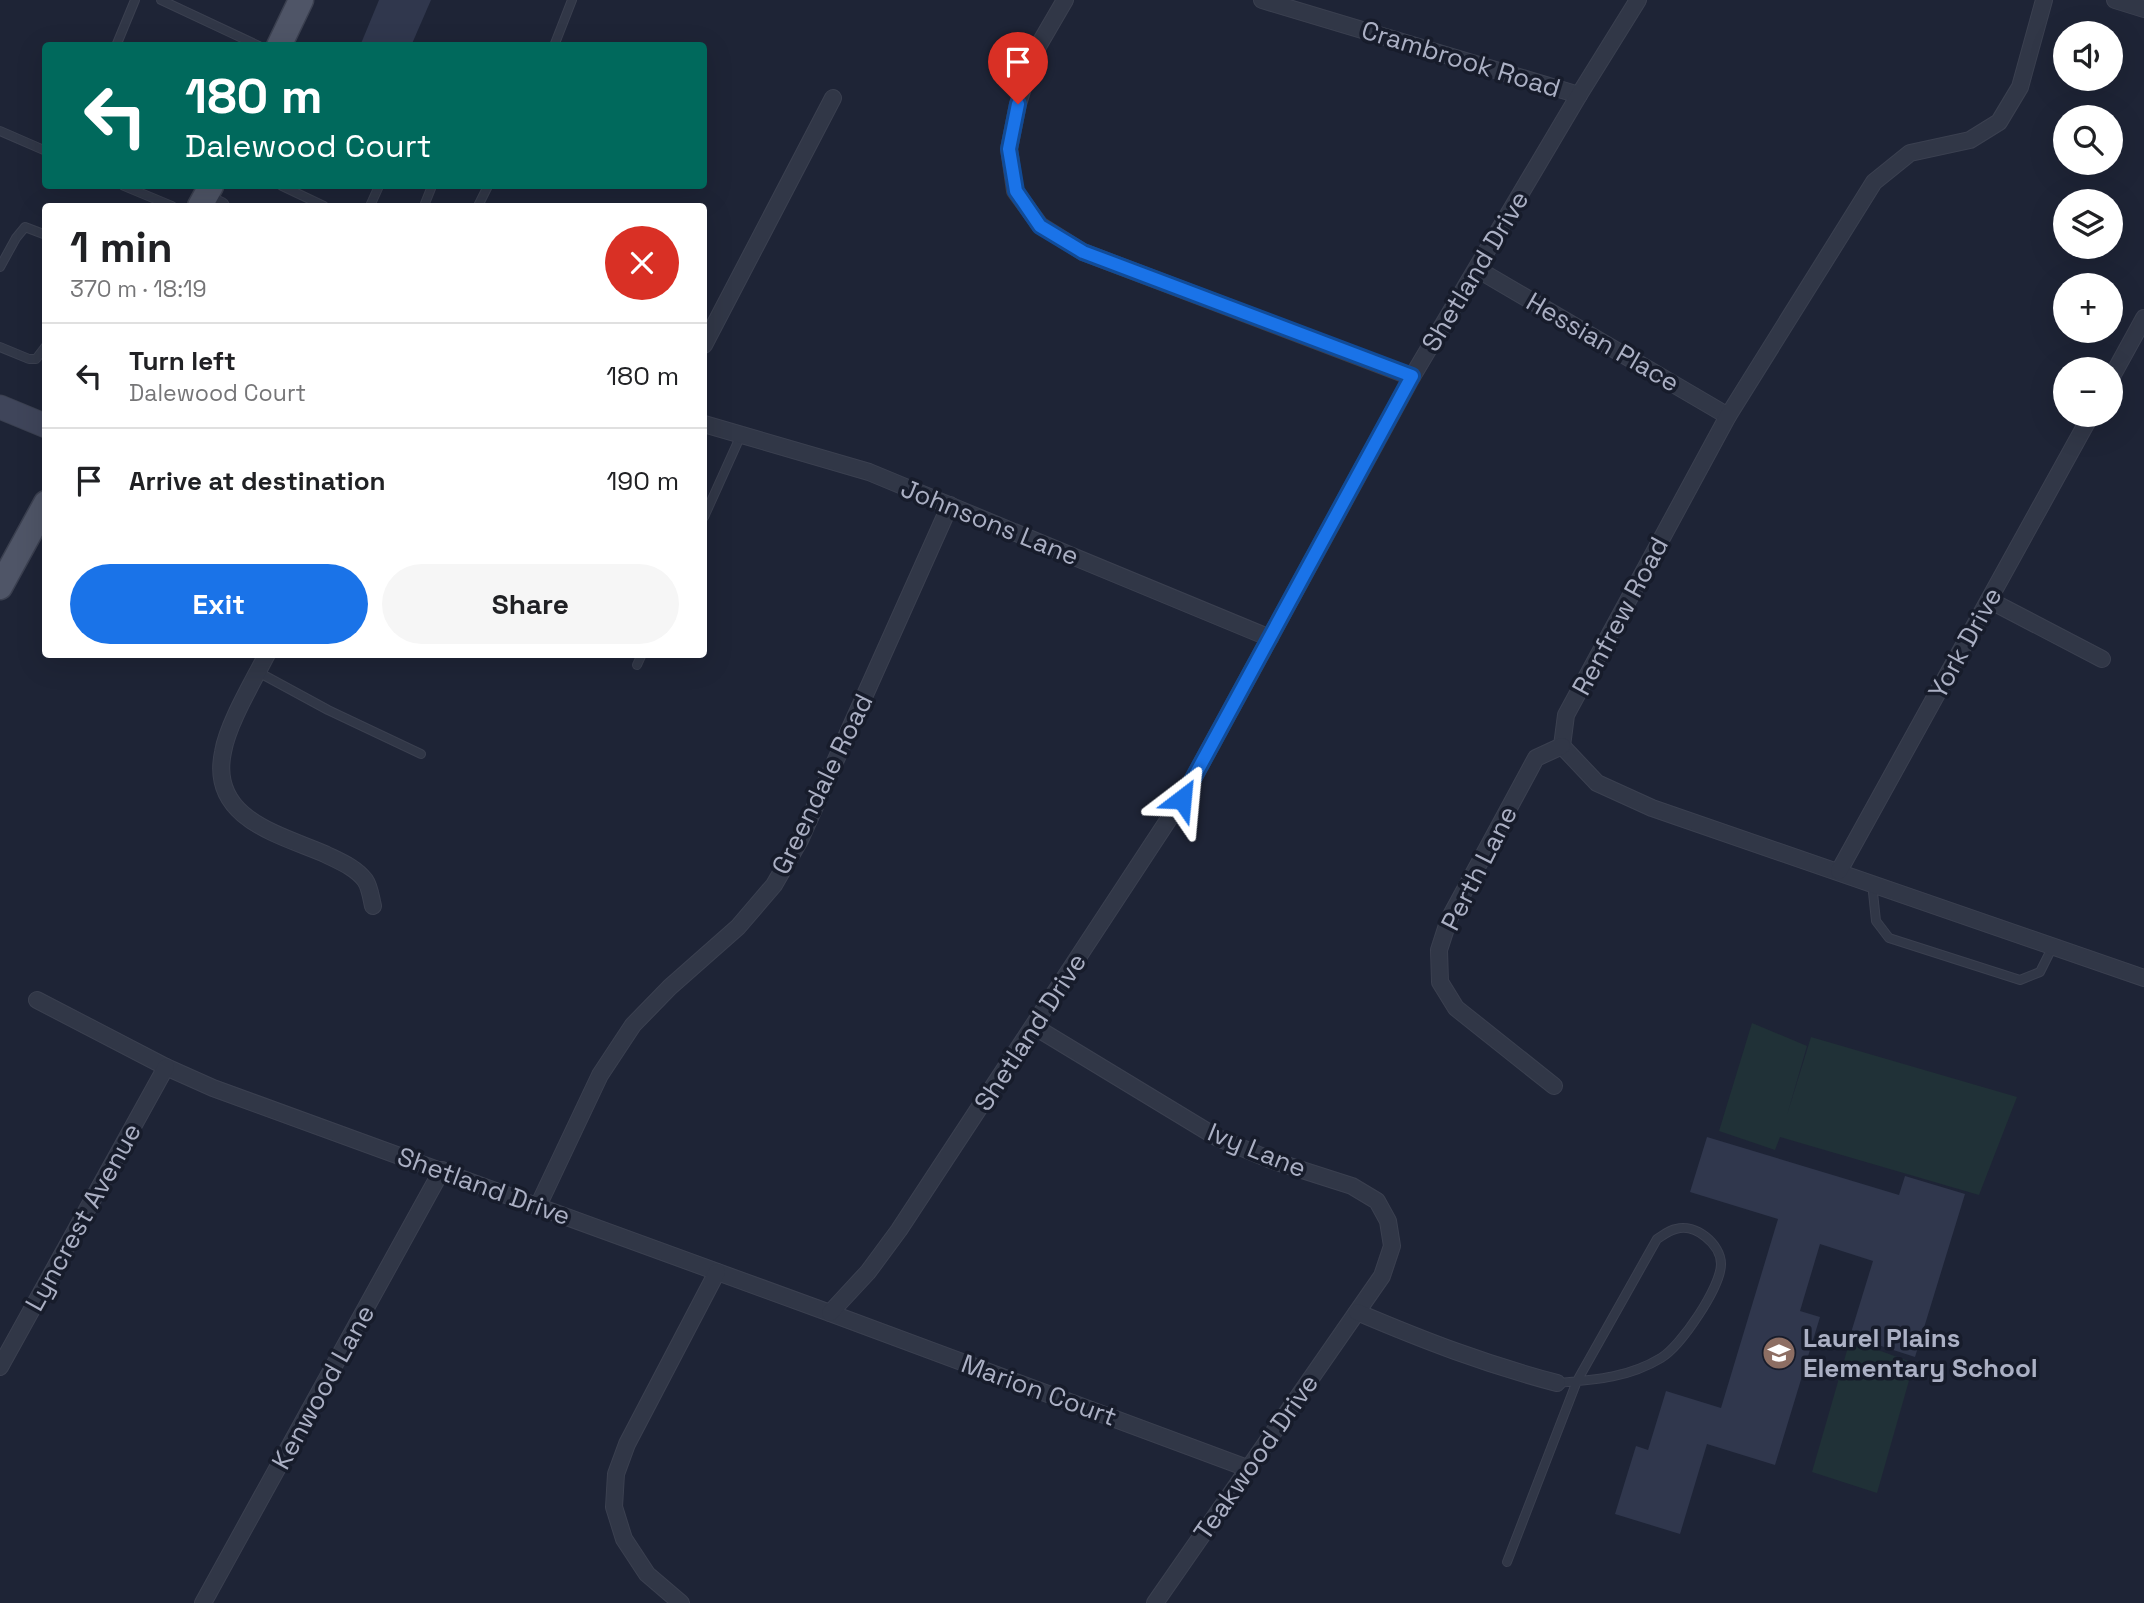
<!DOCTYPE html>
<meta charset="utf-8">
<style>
:root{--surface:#fff;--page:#f6f6f6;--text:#202124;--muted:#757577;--line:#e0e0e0;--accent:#1a73e8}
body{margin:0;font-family:"Space Grotesk",sans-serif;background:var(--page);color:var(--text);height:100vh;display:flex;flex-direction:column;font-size:26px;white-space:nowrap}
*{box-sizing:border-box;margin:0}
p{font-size:23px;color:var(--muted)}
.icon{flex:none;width:38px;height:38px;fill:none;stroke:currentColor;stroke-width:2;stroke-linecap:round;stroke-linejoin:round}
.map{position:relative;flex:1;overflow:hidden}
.drawer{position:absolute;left:42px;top:203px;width:665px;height:455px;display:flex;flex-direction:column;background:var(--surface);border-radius:7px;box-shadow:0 7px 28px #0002}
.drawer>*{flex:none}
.hud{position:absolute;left:42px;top:42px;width:665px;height:147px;border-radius:7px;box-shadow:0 7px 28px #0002;background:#00695c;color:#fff;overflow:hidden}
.buttons{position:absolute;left:2053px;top:21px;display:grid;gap:14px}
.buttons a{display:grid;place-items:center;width:70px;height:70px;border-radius:50%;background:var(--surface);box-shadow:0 7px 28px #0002;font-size:35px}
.pin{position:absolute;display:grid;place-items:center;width:60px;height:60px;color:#fff;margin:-72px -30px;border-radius:50% 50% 50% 0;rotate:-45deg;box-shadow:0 0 7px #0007}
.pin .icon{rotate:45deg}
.me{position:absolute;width:77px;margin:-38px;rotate:29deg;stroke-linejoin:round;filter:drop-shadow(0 0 5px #0008)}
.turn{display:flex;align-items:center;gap:24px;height:147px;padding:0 28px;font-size:32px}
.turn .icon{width:91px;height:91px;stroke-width:2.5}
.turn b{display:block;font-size:49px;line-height:60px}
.round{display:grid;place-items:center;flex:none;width:74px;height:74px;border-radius:37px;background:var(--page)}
.headline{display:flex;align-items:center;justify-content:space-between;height:119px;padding:0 28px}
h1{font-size:42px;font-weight:700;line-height:52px}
.action{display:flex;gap:14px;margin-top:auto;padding:14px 28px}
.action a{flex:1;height:80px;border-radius:42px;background:var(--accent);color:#fff;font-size:28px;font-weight:700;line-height:80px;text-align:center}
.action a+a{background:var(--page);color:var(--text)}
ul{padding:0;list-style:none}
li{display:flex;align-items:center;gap:21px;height:105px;padding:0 28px;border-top:2px solid var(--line)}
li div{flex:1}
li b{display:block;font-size:26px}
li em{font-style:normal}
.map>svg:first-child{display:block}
.green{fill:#203137}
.building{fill:#30374d}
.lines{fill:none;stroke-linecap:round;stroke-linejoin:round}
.lane-casing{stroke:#3b4050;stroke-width:10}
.street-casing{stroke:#3b4050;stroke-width:18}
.secondary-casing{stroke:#3b4050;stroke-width:25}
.primary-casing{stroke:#3b4050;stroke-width:27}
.lane{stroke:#313747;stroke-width:8}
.street{stroke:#313747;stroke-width:16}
.secondary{stroke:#3f455a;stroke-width:23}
.primary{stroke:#4f5567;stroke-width:24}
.route-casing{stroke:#114b97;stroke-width:18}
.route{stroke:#1a73e8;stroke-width:12}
.labels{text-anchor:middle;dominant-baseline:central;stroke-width:7;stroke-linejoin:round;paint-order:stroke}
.street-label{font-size:26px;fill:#abb0c4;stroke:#171c2b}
.poi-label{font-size:26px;font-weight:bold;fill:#abb0c4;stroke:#171c2b;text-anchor:start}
</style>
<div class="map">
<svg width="2144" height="1603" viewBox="0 0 2144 1603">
<rect width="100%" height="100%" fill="#1e2436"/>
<g class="green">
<path d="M 1752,1023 L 1807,1046 L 1787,1115 L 1811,1037 L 2017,1097 L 1979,1195 L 1780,1137 L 1775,1150 L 1719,1131 Z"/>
<path d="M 1850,1340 L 1914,1363 L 1877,1493 L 1812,1472 Z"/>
</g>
<g class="building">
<path d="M 379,0 L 431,0 L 411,46 L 360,46 Z"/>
<path d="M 1707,1137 L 1899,1195 L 1905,1176 L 1965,1194 L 1915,1357 L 1850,1336 L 1873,1261 L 1820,1244 L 1800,1311 L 1820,1317 L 1775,1465 L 1707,1444 L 1680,1534 L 1615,1514 L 1636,1446 L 1648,1450 L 1666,1391 L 1721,1408 L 1778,1219 L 1690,1192 Z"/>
</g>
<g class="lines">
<defs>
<g id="lane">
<path d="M 161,0 L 259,46"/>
<path d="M 116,46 L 135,0"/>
<path d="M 554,46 L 572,0"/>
<path d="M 0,131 L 46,151"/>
<path d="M 124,186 L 172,206"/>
<path d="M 282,186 L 324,206"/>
<path d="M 370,206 L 379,186"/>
<path d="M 424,206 L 432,186"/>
<path d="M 478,206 L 488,186"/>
<path d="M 0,267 L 16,238 L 25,227 L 46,235"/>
<path d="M 0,347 L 29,359 L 36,359 L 46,346"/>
<path d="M 704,517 L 741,435"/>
<path d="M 637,665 L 642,654"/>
<path d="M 258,672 L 328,710 L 421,754"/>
<path d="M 1872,883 L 1876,921 L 1889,938 L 2020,980 L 2040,972 L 2053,946"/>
<path d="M 1507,1562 L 1577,1381 L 1657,1239 C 1662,1236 1669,1230 1676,1229 C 1695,1223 1721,1244 1721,1264 C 1721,1287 1681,1346 1661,1358 C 1628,1378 1594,1380 1557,1383"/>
</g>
<g id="street">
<path d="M 1065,0 L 1033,55 L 1018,104 L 1009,149 L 1015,191 L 1040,225 L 1083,252 L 1412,377"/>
<path d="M 1262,0 L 1579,95"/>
<path d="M 2115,0 L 2144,9"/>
<path d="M 205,198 L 221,206"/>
<path d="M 1477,269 L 1728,416"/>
<path d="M 704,345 L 833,98"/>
<path d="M 2110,380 L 2144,318"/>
<path d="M 704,424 L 869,472 L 1270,638"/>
<path d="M 1989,600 L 2102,659"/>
<path d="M 267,654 C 253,682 228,723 223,752 C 209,818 278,834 325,854 C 339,861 355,867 365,880 C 370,887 371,898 373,906"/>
<path d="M 1562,746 L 1566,715 L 1728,416 L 1874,182 L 1910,153 L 1970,140 L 1999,122 L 2020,87 L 2044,0"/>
<path d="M 1562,746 L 1597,783 L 1652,808 L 2144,978"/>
<path d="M 1839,871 L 2091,415"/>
<path d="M 37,1000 L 166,1067 L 213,1088 L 830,1313 L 1247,1468"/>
<path d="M 1035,1027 L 1218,1138 L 1271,1160 L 1352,1186 L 1377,1201 L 1388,1221 L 1392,1246 L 1382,1276 L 1155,1603"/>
<path d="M 1554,1086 L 1456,1008 L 1440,982 L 1439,950 L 1449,919 L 1536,758 L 1562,746"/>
<path d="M 538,1206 L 600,1075 L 633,1025 L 670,987 L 738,927 L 774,885 L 800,840 L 950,505"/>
<path d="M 1357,1312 C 1425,1341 1485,1364 1557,1383"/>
<path d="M 830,1313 L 868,1272 L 899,1230 L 1182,799 L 1412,377 L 1579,95 L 1638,0"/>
<path d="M 0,1367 L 166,1067"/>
<path d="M 203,1603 L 442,1170"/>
<path d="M 681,1603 L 647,1574 L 624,1539 L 614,1507 L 616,1474 L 627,1444 L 717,1272"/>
</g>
<path id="secondary" d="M 0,407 L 46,426"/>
<g id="primary">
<path d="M 279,46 L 301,0"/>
<path d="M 200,206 L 211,186"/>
<path d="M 0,587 L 46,503"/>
</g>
</defs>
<use href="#lane" class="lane-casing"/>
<use href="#street" class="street-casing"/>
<use href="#secondary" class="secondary-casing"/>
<use href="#primary" class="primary-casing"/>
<use href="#lane" class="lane"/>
<use href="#street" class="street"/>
<use href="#secondary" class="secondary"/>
<use href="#primary" class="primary"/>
</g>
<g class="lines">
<defs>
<path id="route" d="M 1018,104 L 1009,149 L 1016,191 L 1040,226 L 1083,252 L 1412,376 L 1182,799"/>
</defs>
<use href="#route" class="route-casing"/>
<use href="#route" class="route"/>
</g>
<defs>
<symbol id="school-disc" viewBox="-11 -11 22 22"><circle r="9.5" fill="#8d6e63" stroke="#171c2b"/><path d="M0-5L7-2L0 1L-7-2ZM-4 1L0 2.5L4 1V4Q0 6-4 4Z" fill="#fff"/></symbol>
</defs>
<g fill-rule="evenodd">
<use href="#school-disc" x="1760" y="1334" width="38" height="38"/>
</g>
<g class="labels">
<g class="street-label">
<text transform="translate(1461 59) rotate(17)">Crambrook Road</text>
<text transform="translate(1475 271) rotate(-59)">Shetland Drive</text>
<text transform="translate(1603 342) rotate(30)">Hessian Place</text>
<text transform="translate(990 522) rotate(22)">Johnsons Lane</text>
<text transform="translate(1620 616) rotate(-62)">Renfrew Road</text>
<text transform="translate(1965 643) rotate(-61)">York Drive</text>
<text transform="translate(822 784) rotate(-64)">Greendale Road</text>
<text transform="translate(1479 868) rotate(-63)">Perth Lane</text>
<text transform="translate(1030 1032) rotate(-57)">Shetland Drive</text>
<text transform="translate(1257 1150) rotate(22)">Ivy Lane</text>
<text transform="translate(484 1186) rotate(20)">Shetland Drive</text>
<text transform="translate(83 1217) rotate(-61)">Lyncrest Avenue</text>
<text transform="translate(323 1387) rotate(-61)">Kenwood Lane</text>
<text transform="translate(1039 1390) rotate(20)">Marion Court</text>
<text transform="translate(1256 1457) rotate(-55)">Teakwood Drive</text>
</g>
<g class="poi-label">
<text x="1803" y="1338">Laurel Plains<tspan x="1803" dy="30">Elementary School</tspan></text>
</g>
</g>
</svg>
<div class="buttons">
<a><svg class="icon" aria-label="sound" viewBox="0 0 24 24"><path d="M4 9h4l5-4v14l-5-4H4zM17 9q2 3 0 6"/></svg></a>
<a><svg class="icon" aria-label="search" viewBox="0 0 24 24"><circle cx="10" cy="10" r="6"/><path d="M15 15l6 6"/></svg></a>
<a><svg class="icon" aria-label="layers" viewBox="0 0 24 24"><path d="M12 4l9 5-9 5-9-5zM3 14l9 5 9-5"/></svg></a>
<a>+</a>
<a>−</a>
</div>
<div class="pin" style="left:1018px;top:104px;background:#d93025"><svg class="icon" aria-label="arrive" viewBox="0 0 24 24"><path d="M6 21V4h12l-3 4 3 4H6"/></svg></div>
<svg class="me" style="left:1182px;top:799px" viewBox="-20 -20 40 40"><path d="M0-17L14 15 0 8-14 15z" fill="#1a73e8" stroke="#fff" stroke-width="4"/></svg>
<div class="hud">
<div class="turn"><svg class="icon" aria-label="left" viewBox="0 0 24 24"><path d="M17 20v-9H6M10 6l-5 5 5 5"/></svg><div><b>180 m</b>Dalewood Court</div></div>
</div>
<section class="drawer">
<div class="headline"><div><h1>1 min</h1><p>370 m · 18:19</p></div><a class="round" style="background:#d93025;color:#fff"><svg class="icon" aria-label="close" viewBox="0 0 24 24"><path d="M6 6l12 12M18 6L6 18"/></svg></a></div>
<ul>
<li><svg class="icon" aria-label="left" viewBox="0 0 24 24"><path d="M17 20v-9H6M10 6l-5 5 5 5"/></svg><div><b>Turn left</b><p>Dalewood Court</p></div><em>180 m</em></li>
<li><svg class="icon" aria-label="arrive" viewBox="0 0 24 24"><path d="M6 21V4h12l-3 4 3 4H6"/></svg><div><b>Arrive at destination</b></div><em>190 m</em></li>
</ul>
<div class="action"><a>Exit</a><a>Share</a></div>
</section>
</div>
